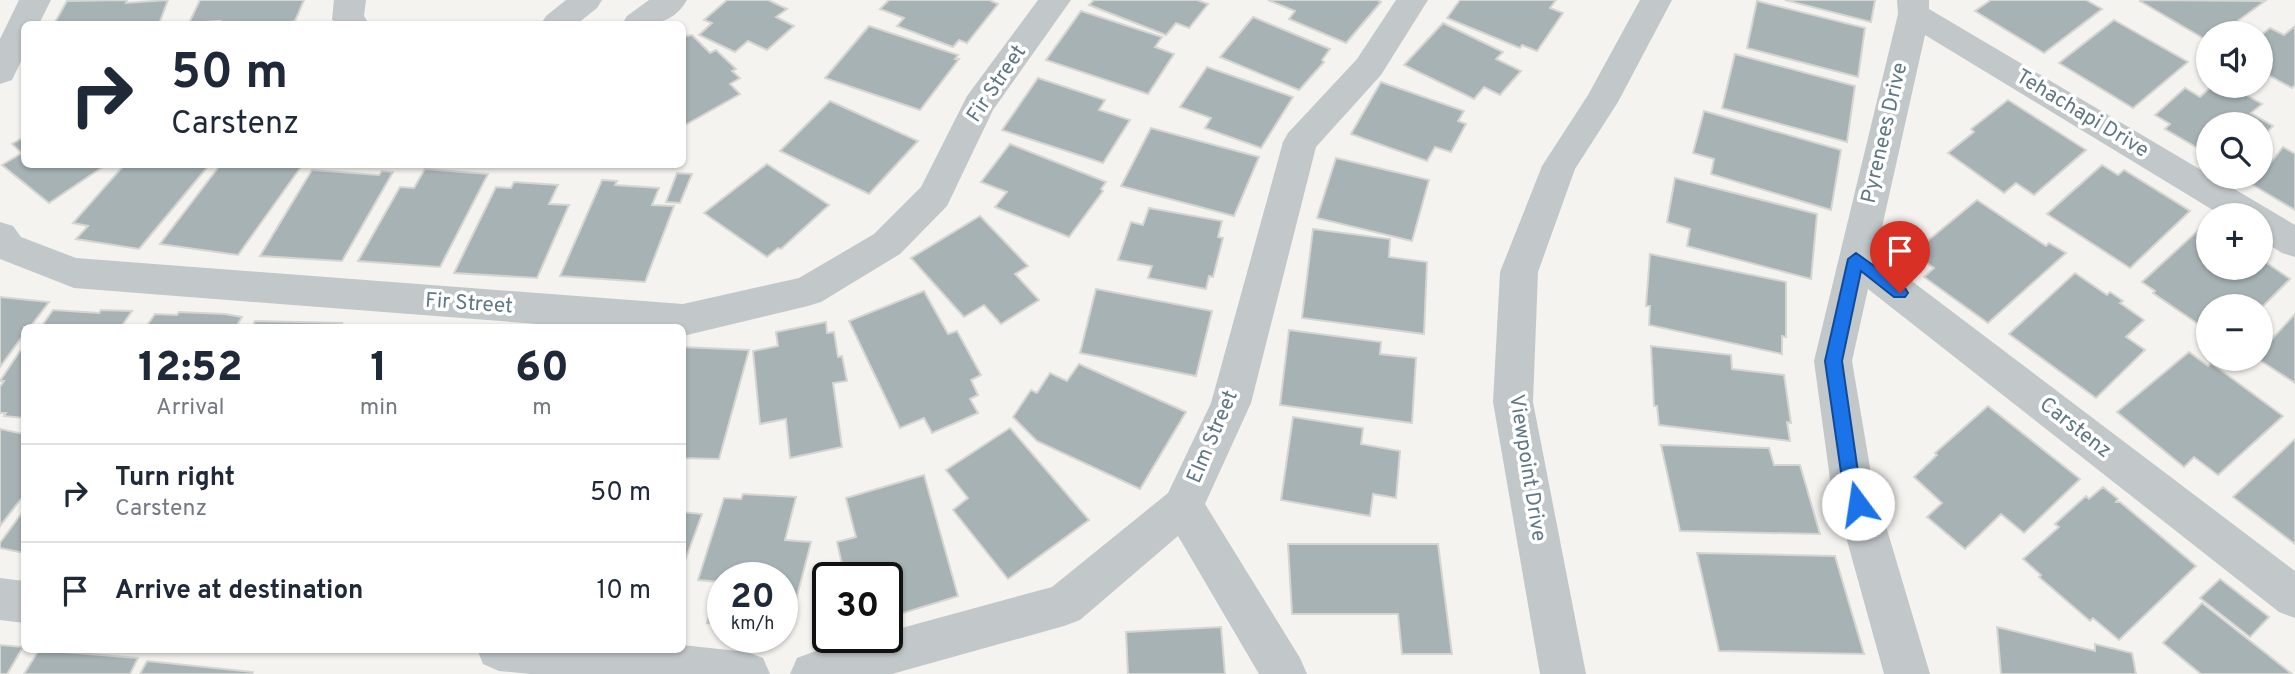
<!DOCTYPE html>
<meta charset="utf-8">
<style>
:root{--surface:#fff;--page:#f2f2f3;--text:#1f2937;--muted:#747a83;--line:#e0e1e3}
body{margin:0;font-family:Overpass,sans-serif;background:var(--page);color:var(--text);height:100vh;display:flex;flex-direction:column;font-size:26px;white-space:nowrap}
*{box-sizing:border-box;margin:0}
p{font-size:23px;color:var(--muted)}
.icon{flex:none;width:38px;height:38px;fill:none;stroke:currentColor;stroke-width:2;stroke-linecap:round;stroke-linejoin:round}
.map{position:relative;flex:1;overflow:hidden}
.panel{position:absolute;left:21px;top:324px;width:665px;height:329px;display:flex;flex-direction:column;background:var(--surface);border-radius:10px;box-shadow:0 2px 5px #0004}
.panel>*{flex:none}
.hud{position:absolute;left:21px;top:21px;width:665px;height:147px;border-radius:10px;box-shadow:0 2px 5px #0004;background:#fff;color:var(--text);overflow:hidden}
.fabs{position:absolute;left:2196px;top:21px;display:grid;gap:14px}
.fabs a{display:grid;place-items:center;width:77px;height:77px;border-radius:50%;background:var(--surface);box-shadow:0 2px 5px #0004;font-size:35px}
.speed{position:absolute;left:707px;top:562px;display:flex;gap:14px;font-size:35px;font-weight:700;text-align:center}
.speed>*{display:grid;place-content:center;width:91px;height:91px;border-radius:50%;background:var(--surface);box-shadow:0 2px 5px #0004;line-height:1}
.speed small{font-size:18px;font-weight:400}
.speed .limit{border:4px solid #111;border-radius:10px;background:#fff;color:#111}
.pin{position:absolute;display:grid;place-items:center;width:60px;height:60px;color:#fff;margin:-72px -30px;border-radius:50% 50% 50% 0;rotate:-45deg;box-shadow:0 0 7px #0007}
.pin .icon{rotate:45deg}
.me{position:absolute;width:77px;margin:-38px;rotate:346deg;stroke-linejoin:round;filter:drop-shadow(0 0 5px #0008)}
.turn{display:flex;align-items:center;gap:24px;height:147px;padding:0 35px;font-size:32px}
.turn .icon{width:91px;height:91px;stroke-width:2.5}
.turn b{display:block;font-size:49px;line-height:60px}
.eta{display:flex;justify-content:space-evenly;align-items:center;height:119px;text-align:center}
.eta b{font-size:42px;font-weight:800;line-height:49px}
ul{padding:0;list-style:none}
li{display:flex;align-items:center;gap:21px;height:98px;padding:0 35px;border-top:2px solid var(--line)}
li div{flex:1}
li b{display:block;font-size:26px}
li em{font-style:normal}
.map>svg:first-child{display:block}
.building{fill:#a7b2b5;stroke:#d5d5d2;stroke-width:2}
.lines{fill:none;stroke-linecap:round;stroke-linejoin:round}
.minor{fill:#c2c7c9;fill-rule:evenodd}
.route{fill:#1a73e8;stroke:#114b97;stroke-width:2}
.labels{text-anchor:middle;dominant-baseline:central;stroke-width:7;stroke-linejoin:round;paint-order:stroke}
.street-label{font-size:21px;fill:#607883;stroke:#fff}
</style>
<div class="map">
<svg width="2295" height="674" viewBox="0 0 2295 674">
<rect width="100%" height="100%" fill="#f4f3ef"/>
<g class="building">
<path d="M 127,0 L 126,3 L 168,0 L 159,24 L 54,24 L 67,1 Z"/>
<path d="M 200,0 L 304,0 L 295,21 L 280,24 L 218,24 L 220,21 L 189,23 Z"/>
<path d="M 727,0 L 768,0 L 787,9 L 776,17 L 794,26 L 767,50 L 748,41 L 735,52 L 699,35 L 712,23 L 704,20 Z"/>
<path d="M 889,0 L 989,0 L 998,4 L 967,43 L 959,40 L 953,47 L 897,26 L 904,18 L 880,9 Z"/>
<path d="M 1094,0 L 1197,0 L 1208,4 L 1189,28 L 1176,23 L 1166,35 L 1089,5 Z"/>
<path d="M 1268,0 L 1377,0 L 1381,2 L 1346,43 L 1289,19 L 1295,11 Z"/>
<path d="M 1460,0 L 1556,0 L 1550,8 L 1563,13 L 1537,51 L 1522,45 L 1520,48 L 1447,18 Z"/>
<path d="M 1785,0 L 1875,0 L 1871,22 Z"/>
<path d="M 1991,0 L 2086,0 L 2102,9 L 2044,53 L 1975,11 Z"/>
<path d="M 1757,1 L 1865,28 L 1858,77 L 1747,48 Z"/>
<path d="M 2140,1 L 2141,0 L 2265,1 L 2221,33 L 2208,33 L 2208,41 Z"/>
<path d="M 1081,11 L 1162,37 L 1155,47 L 1174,54 L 1148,94 L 1046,60 Z"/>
<path d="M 1253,17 L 1330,49 L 1322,60 L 1324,62 L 1299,90 L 1220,57 Z"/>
<path d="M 2114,20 L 2188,62 L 2133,108 L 2059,63 Z"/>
<path d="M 1443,23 L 1503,52 L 1496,59 L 1521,71 L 1500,95 L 1484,87 L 1474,99 L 1404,65 Z"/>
<path d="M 869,26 L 958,55 L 955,59 L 959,59 L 920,110 L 825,78 Z"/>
<path d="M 2295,26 L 2295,85 L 2292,88 L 2261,71 L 2261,35 L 2270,28 L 2284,35 Z"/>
<path d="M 692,35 L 710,53 L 716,50 L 736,69 L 732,71 L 740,78 L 730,84 L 740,94 L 685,125 L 682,122 L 682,37 Z"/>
<path d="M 1735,54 L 1855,86 L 1847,142 L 1722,108 Z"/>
<path d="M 1207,67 L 1293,97 L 1261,148 L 1205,128 L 1211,118 L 1180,107 Z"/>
<path d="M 1038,78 L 1105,100 L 1099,110 L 1130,120 L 1103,163 L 1002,130 Z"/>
<path d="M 1381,82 L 1464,111 L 1458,121 L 1466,124 L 1451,152 L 1435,147 L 1427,161 L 1351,134 Z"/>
<path d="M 2212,86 L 2230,86 L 2262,104 L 2251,113 L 2273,126 L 2261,138 L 2261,124 L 2208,124 L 2208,154 L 2165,129 L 2170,124 L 2155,115 L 2185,88 L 2200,97 Z"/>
<path d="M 2008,100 L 2086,150 L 2034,195 L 2016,183 L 2004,193 L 1948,153 L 1974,132 L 1971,129 Z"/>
<path d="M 830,101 L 918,141 L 869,194 L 780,151 Z"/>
<path d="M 1704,111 L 1841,150 L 1831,210 L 1711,174 L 1714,159 L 1693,153 Z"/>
<path d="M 1151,128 L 1259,157 L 1234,216 L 1121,186 Z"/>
<path d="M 24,137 L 24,164 L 107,164 L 49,203 L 2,165 L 22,153 L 12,144 Z"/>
<path d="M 1010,144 L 1106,182 L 1101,189 L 1103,191 L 1069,237 L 995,207 L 1007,192 L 981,182 Z"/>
<path d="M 2283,147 L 2295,154 L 2295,210 L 2253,185 Z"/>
<path d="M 1336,158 L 1429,180 L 1412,241 L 1317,218 Z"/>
<path d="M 125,164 L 142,167 L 144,164 L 210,164 L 139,249 L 76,239 L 88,226 L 73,223 Z"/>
<path d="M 221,164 L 303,164 L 238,255 L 160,244 Z"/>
<path d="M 767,164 L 829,205 L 781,249 L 778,248 L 767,257 L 704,213 Z"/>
<path d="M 2102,165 L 2118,175 L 2124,170 L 2190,211 L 2130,268 L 2047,214 Z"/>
<path d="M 425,169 L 488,174 L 440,267 L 358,261 L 400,187 L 414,188 Z"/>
<path d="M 312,170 L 379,175 L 382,171 L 393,172 L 342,261 L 260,256 Z"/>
<path d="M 677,173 L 692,174 L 680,203 L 666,202 Z"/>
<path d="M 1675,178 L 1817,214 L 1811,279 L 1687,246 L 1690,229 L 1667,222 Z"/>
<path d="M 602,180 L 617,181 L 615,185 L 659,188 L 652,205 L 674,206 L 645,282 L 560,276 Z"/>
<path d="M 514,182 L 558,185 L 549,204 L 569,205 L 537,278 L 454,273 L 496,187 L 511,188 Z"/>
<path d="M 1977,200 L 2046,246 L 2049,243 L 2066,253 L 1988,323 L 1924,277 L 1934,268 L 1913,253 Z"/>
<path d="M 1149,208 L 1222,221 L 1218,237 L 1223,238 L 1213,277 L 1209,276 L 1206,289 L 1148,278 L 1152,266 L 1118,260 L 1131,222 L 1143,225 Z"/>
<path d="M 980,216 L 1028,266 L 1015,274 L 1039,300 L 1001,324 L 984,305 L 964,317 L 911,258 Z"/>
<path d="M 2204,225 L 2208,228 L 2208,268 L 2261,268 L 2261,259 L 2290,279 L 2261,308 L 2208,306 L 2208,324 L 2204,328 L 2153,293 L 2155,291 L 2142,282 Z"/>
<path d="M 1313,229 L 1390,239 L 1389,257 L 1427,262 L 1424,334 L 1302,318 Z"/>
<path d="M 1650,254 L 1786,282 L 1786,337 L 1782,336 L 1782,354 L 1649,325 L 1650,306 L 1646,306 Z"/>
<path d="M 2075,273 L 2107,295 L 2110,292 L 2123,301 L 2120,303 L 2144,320 L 2126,337 L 2145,350 L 2096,398 L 2009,334 Z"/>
<path d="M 1096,289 L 1212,311 L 1196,376 L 1080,353 Z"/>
<path d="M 924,291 L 948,334 L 957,331 L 981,375 L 971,380 L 978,395 L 970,399 L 978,413 L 932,433 L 924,418 L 900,428 L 849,321 Z"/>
<path d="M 0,297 L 49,302 L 30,327 L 24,327 L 24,334 L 0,367 Z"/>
<path d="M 53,310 L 99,313 L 101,310 L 132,311 L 121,327 L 41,327 Z"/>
<path d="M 179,312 L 225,314 L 242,317 L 236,327 L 146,327 L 155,314 L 177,315 Z"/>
<path d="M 2295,314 L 2295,383 L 2258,359 L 2261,359 L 2261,351 Z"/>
<path d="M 255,321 L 342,323 L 340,327 L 252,327 Z"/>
<path d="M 826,322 L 827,333 L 834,332 L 838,357 L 842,356 L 847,381 L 833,383 L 842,447 L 790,458 L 786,419 L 760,424 L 753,351 L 778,346 L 776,332 Z"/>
<path d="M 1289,330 L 1381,342 L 1380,354 L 1416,358 L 1412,423 L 1280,405 Z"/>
<path d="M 1651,346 L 1731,355 L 1732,369 L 1784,375 L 1791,423 L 1787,422 L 1790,441 L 1659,425 L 1657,406 L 1654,406 Z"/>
<path d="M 682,347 L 749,350 L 719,459 L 682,458 Z"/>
<path d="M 20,351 L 24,351 L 24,418 L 4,416 L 6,413 L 0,413 L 0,387 L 4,381 L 0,381 Z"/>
<path d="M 2189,352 L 2208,366 L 2211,363 L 2283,416 L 2218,475 L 2194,457 L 2184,467 L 2117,412 Z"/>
<path d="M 1079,364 L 1186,412 L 1140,489 L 1037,441 L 1013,417 L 1031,390 L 1037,393 L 1050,373 L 1067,381 Z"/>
<path d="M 1988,406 L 2080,479 L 2024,533 L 2001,514 L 1965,549 L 1927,517 L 1942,503 L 1914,477 L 1937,455 L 1935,453 Z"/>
<path d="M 1293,417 L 1363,428 L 1361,444 L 1400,451 L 1396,498 L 1373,494 L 1370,516 L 1281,500 Z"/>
<path d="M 1010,428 L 1089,520 L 1008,579 L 953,510 L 968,498 L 946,470 Z"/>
<path d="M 0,429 L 24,434 L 24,495 L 0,526 Z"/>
<path d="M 2295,439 L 2295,544 L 2233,497 Z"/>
<path d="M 1661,445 L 1769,448 L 1774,465 L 1800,465 L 1820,534 L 1680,531 Z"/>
<path d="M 924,475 L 958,596 L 887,618 L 887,578 L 845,578 L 837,542 L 856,537 L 846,498 Z"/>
<path d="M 2103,487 L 2118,499 L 2116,502 L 2120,502 L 2196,566 L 2119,640 L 2093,618 L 2090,621 L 2039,577 L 2041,575 L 2023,559 L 2059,527 L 2055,524 L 2086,496 L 2089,499 Z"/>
<path d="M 743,494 L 796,497 L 785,540 L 811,542 L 789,627 L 782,627 L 782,578 L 723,578 L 723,624 L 707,623 L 719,582 L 698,580 L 724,498 L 741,499 Z"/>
<path d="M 24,510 L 24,553 L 0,548 L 0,543 Z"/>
<path d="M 682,512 L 702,514 L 682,569 Z"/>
<path d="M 1288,544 L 1438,544 L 1452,654 L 1402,654 L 1398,614 L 1292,614 Z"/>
<path d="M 1697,553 L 1835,556 L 1864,654 L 1719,651 Z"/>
<path d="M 2220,579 L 2269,617 L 2250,637 L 2200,598 Z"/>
<path d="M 2202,603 L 2292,674 L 2201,674 L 2163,643 Z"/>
<path d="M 1221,627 L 1225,674 L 1128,674 L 1126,632 Z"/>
<path d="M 1997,627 L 2095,651 L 2095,644 L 2132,653 L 2136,674 L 2001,674 Z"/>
<path d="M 0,645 L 23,647 L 7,674 L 0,674 Z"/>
<path d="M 39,650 L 138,658 L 130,674 L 24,674 Z"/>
<path d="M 147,661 L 253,672 L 252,674 L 140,674 Z"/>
</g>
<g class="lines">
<g class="minor">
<path d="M 19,0 L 51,0 L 39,24 L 24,24 L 24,55 L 12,80 L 0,84 L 0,39 Z"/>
<path d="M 334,0 L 366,0 L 364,16 L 369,24 L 335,24 L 332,19 Z"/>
<path d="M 566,0 L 602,0 L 597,8 L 577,24 L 541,24 L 546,16 Z"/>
<path d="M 649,0 L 687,0 C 671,27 650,24 622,24 L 627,16 Z"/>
<path d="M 1038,0 L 1071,0 L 993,110 L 947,206 L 900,254 L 821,302 L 808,306 L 683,336 L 682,327 L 576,327 L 74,288 L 0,259 L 0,222 L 13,226 L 21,237 L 76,258 L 683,304 L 799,278 L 874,234 L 921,187 L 967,96 Z"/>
<path d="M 1396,0 L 1428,0 L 1381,75 L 1316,147 L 1251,403 L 1205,504 L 1300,658 L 1307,674 L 1259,674 L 1178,536 L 1080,620 L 1064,626 L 892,674 L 790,674 L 797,658 C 825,647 857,637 887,637 L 887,632 L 1052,587 L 1168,493 L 1211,403 L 1283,142 L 1288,133 L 1357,59 Z"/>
<path d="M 1640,0 L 1672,0 L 1618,102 L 1575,169 L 1538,272 L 1533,402 L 1586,674 L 1540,674 L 1493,402 L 1500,272 L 1542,166 L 1588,95 Z"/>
<path d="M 1897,0 L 1929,0 L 1929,9 L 2208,174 L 2208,177 L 2214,177 L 2295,225 L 2295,257 L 2282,253 L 2261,240 L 2261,215 L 2221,215 L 1925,35 L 1876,254 L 2295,571 L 2295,618 L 2279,612 L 1868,289 L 1852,361 L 1872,479 L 1930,674 L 1884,674 L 1830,479 L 1814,361 L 1898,14 Z"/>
<path d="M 0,578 L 24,581 L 24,623 L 0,620 Z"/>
<path d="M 682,645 L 747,652 L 763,658 L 770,674 L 531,674 L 499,671 L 483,664 L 477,649 L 682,649 Z"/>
</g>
</g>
<path class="route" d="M 1856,253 L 1905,288 L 1908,293 L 1905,297 L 1894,297 L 1861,271 L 1842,361 L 1859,479 L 1866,504 L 1864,509 L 1858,511 L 1851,509 L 1842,479 L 1825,361 L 1848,259 Z"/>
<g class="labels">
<g class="street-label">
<text transform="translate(997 84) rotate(-56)">Fir Street</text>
<text transform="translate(2082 114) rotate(31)">Tehachapi Drive</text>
<text transform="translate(1885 133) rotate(-77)">Pyrenees Drive</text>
<text transform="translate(469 304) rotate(4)">Fir Street</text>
<text transform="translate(2075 428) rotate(38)">Carstenz</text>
<text transform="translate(1213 437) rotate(-67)">Elm Street</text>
<text transform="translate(1527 468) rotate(81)">Viewpoint Drive</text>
</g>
</g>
</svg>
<div class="fabs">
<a><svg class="icon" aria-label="sound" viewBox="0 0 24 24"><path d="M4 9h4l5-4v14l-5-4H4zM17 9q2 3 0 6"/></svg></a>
<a><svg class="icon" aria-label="search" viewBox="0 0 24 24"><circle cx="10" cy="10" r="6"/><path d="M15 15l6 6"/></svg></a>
<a>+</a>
<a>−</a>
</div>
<div class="speed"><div>20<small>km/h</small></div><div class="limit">30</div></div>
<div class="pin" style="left:1900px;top:293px;background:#d93025"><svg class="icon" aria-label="arrive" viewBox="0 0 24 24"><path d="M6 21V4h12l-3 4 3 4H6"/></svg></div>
<svg class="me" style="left:1858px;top:504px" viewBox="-20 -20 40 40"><circle r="19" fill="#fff"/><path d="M0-13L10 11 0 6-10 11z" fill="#1a73e8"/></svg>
<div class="hud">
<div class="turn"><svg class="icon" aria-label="right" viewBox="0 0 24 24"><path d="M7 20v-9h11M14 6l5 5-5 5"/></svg><div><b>50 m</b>Carstenz</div></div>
</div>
<section class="panel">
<div class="eta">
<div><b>12:52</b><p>Arrival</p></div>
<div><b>1</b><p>min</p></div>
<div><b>60</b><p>m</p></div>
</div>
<ul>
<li><svg class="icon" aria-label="right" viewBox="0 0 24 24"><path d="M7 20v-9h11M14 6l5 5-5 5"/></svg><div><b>Turn right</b><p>Carstenz</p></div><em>50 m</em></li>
<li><svg class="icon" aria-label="arrive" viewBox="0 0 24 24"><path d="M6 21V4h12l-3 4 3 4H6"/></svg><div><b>Arrive at destination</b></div><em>10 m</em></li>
</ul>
</section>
</div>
